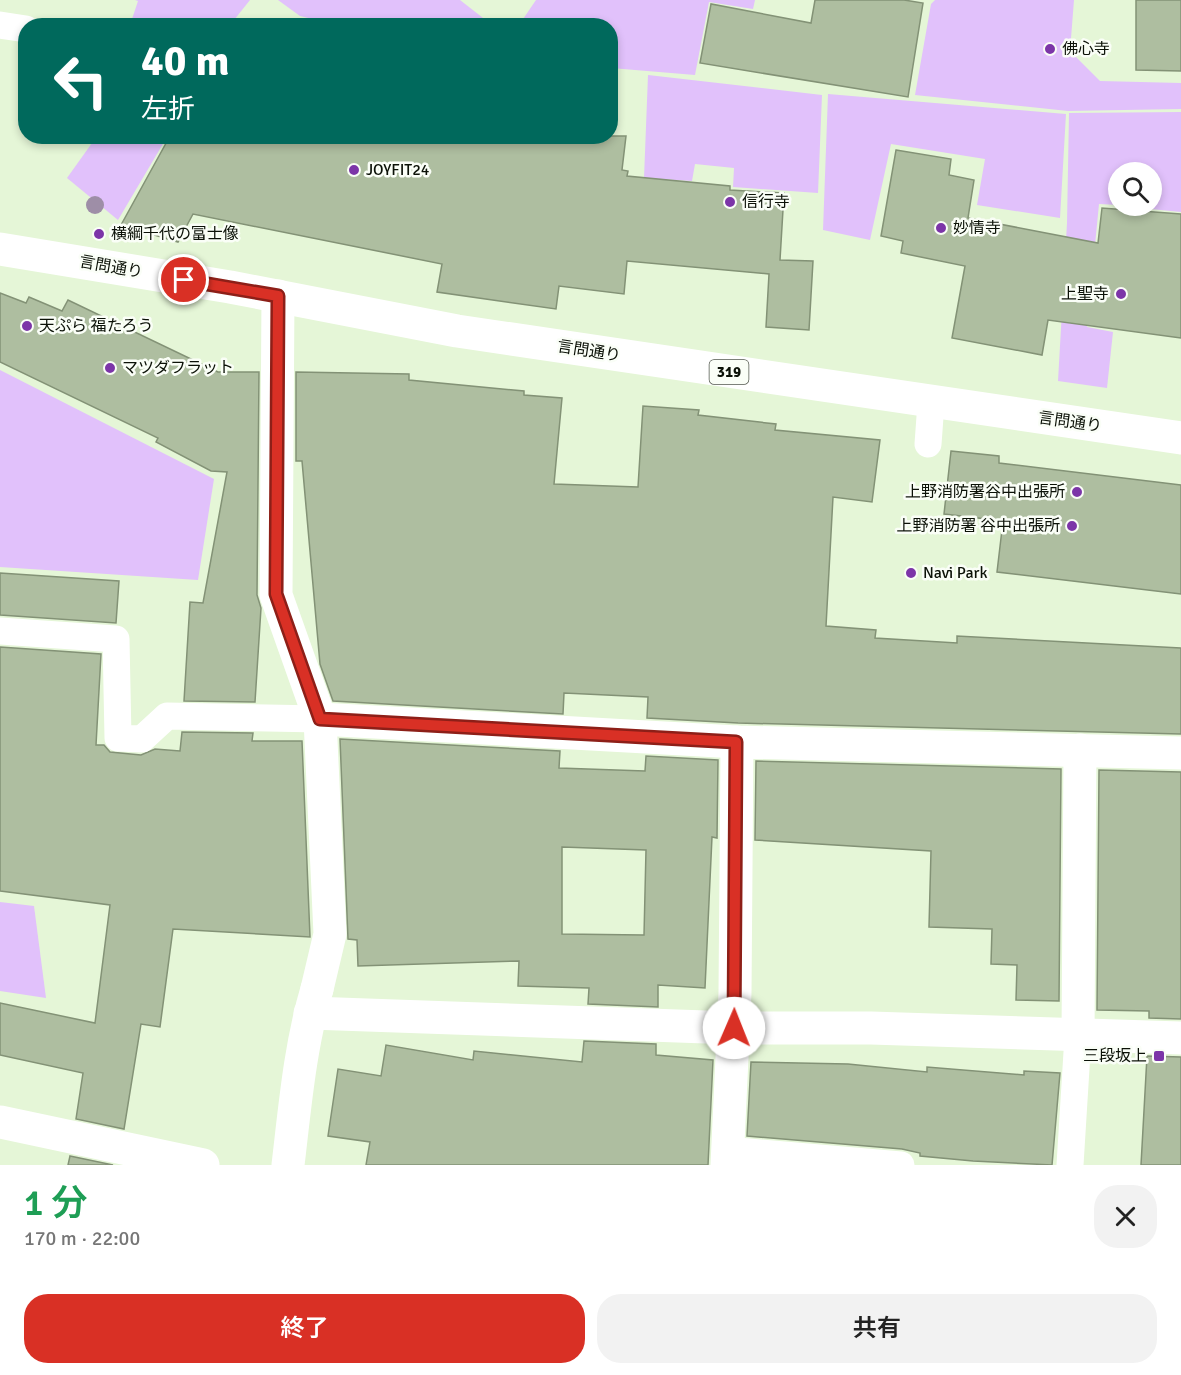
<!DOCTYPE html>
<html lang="ja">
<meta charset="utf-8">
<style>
:root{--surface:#fff;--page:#f2f2f2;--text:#222;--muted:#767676;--accent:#d93025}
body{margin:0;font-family:Signika,"Noto Sans JP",sans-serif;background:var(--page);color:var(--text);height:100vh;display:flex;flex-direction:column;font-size:22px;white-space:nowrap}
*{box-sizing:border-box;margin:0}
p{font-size:20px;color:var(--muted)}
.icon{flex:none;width:33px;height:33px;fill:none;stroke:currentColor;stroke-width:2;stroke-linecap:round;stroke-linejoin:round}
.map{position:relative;height:1165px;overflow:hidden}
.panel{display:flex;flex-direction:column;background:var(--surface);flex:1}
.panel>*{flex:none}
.hud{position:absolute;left:18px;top:18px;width:600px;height:126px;border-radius:24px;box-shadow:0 3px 9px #0003;background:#00695c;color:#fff;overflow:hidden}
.fabs{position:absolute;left:1108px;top:162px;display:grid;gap:12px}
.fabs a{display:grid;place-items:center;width:54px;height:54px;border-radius:50%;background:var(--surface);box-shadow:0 3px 9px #0003;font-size:30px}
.pin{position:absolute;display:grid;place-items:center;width:51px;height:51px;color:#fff;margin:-26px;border:3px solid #fff;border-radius:50%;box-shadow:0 2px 6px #0007}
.me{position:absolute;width:66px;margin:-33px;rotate:1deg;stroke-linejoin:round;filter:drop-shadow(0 0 4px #0008)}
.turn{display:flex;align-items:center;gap:21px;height:126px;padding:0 24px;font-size:27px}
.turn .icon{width:78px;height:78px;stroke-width:2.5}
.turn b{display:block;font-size:42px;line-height:51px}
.round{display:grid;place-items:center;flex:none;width:63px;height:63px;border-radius:24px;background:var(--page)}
.overview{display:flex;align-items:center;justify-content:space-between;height:102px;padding:0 24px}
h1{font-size:36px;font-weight:600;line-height:45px;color:#1e9e55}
.cta{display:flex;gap:12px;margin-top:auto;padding:12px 24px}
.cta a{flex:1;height:69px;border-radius:24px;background:var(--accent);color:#fff;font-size:24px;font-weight:600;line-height:69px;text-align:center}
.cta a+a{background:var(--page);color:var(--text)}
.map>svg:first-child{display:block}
.green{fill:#e1c1fb}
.building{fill:#aebea0;stroke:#839276;stroke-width:1.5;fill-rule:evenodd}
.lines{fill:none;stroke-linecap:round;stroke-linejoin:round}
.lane{stroke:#fff;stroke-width:27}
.street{stroke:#fff;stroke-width:33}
.secondary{stroke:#fff;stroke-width:33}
.primary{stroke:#fff;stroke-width:33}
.tree{fill:#9e8ea7}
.route-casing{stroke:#8d1f18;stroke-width:15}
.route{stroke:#d93025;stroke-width:10}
.poi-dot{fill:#7c35a8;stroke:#fafef7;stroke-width:2}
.labels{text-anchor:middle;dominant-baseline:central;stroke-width:5;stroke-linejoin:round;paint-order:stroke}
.shield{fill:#fafef7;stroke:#53584f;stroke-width:1.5}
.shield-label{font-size:15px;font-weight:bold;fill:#0b1107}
.poi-label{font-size:16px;fill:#0b1107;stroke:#fafef7;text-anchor:start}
.street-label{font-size:16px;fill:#0b1107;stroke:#fafef7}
</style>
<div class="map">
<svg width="1181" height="1165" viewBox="0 0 1181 1165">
<rect width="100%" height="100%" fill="#e5f6d7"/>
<g class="green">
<path d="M 135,0 L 250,0 L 230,25 L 130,25 L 138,1 Z"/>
<path d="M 278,0 L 460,0 L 492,25 L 337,25 L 300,16 Z"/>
<path d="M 536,0 L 755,0 L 753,9 L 709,2 L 695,75 L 611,68 L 610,26 L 519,25 Z"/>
<path d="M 935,0 L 1074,0 L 1070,51 L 1100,81 L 1181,83 L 1181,109 L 1068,111 L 915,95 L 931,4 Z"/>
<path d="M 648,75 L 822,95 L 818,193 L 733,187 L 734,168 L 695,164 L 692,181 L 644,178 Z"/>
<path d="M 828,94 L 1066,114 L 1060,218 L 977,205 L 985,159 L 891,144 L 870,240 L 823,230 Z"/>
<path d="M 1181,112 L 1181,212 L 1120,206 L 1152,206 L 1152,172 L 1119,172 L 1119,205 L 1099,204 L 1087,327 L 1113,332 L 1107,388 L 1058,381 L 1067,223 L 1069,113 Z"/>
<path d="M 97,136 L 167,137 L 118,220 L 67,178 Z"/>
<path d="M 0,370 L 214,479 L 198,580 L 0,567 Z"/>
<path d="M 0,902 L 34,906 L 46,998 L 0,991 Z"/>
</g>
<g class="building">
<path d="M 815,0 L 904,0 L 923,3 L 908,97 L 700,63 L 711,4 L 811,23 Z"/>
<path d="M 1136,0 L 1181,0 L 1181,71 L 1136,70 Z"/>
<path d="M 170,136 L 626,136 L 622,170 L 628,171 L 627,176 L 730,186 L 730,190 L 784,193 L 780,260 L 813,261 L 809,330 L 766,327 L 769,274 L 627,261 L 624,294 L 559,286 L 556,309 L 437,292 L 442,264 L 193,214 L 178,242 L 121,225 Z"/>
<path d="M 896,150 L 951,159 L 949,175 L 974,180 L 968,218 L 1098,243 L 1102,208 L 1181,214 L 1181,338 L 1048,320 L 1042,355 L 952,338 L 965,266 L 901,253 L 903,241 L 881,236 Z"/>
<path d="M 0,293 L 26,303 L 29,297 L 62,311 L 68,300 L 218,372 L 259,372 L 257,595 L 261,608 L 255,702 L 184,701 L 190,602 L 203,603 L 227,472 L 211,471 L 156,442 L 158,438 L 0,362 Z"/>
<path d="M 296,372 L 409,374 L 409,380 L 524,391 L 524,395 L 562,398 L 554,484 L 638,487 L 643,406 L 699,410 L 698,415 L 776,424 L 775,430 L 880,440 L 872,502 L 833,497 L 826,626 L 876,630 L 875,638 L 957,643 L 957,636 L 1181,648 L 1181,734 L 738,723 L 647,718 L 648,697 L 564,693 L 563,714 L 333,701 L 320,664 L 302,461 L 296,461 Z"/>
<path d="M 951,451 L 999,456 L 999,463 L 1181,485 L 1181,594 L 997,572 L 1003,521 L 944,514 Z"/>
<path d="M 0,573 L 119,581 L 116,623 L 0,615 Z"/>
<path d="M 0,647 L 101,654 L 96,745 L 104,745 L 110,752 L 141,755 L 155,749 L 180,751 L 182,732 L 253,733 L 252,741 L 302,741 L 310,937 L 173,929 L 160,1027 L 141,1024 L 124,1129 L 76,1119 L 83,1073 L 0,1055 L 0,1003 L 95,1023 L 110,905 L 0,891 Z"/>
<path d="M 340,739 L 560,751 L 559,768 L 645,771 L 646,756 L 718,760 L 717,838 L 712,837 L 705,988 L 658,985 L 658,1007 L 588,1004 L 589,988 L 518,986 L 519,961 L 358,966 L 357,940 L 348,939 ZM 562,847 L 646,850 L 644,935 L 562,934 Z"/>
<path d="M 756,761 L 1061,769 L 1059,1001 L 1016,1000 L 1017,965 L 991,964 L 992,929 L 929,927 L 931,851 L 755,840 Z"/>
<path d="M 1099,770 L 1181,772 L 1181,1019 L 1149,1018 L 1149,1011 L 1097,1010 Z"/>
<path d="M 584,1041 L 656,1044 L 656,1055 L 713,1060 L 708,1165 L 366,1165 L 370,1142 L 328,1136 L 338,1069 L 381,1076 L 386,1045 L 473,1060 L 474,1051 L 582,1062 Z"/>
<path d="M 1147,1056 L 1181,1057 L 1181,1165 L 1141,1165 Z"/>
<path d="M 751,1062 L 848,1064 L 927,1072 L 927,1067 L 1024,1075 L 1024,1071 L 1060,1073 L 1052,1165 L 973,1161 L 920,1156 L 920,1153 L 902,1149 L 747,1136 Z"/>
<path d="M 70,1156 L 113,1165 L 68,1165 Z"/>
</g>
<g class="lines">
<g class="lane">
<path d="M 0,25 L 26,29"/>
<path d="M 928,444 L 931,403"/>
<path d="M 0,631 L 116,639 L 118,738 L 142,739 L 167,716 L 320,719"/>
<path d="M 727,1150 L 901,1165"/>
<path d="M 1070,1165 L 1078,1036"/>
</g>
<g class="street">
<path d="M 278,296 L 276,595 L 320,719 L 330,934 L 317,989"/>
<path d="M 320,719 L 737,742 L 1181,753"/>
<path d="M 1078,1036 L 1080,750"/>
<path d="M 0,1122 L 203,1165"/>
<path d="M 727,1165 L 735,993 L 737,742"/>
</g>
<g class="secondary">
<path d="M 310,1013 L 734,1028 L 871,1028 L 1181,1038"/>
<path d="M 288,1165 C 295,1106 300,1046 317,989"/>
</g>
<path class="primary" d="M 0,249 L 230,287 L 457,331 L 1181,438"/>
</g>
<circle class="tree" cx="95" cy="205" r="9"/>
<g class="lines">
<defs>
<path id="route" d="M 184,280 L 278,296 L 276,594 L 320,719 L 736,742 L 734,1028"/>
</defs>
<use href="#route" class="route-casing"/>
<use href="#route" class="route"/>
</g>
<g class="poi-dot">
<circle cx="1050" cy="49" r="6"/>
<circle cx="354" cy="170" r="6"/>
<circle cx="730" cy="202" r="6"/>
<circle cx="941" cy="228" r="6"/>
<circle cx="99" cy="234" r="6"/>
<circle cx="1121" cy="294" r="6"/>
<circle cx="27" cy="326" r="6"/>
<circle cx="110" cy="368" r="6"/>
<circle cx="1077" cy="492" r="6"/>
<circle cx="1072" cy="526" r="6"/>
<circle cx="911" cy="573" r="6"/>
<rect x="1153" y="1050" width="12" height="12" rx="3"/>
</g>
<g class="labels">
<rect class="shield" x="709.5" y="360" width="39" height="24" rx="4.5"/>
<g class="shield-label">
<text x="729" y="372">319</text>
</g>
<g class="poi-label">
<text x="1062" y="49">佛心寺</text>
<text x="366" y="170">JOYFIT24</text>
<text x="742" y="202">信行寺</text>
<text x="953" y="228">妙情寺</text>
<text x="111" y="234">横綱千代の富士像</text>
<text x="1109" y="294" text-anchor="end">上聖寺</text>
<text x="39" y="326">天ぷら 福たろう</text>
<text x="122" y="368">マツダフラット</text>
<text x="1065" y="492" text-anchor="end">上野消防署谷中出張所</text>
<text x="1060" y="526" text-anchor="end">上野消防署 谷中出張所</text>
<text x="923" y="573">Navi Park</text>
<text x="1147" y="1056" text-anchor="end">三段坂上</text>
</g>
<g class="street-label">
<text transform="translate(111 267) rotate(10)">言問通り</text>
<text transform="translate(589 351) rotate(9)">言問通り</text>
<text transform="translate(1070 422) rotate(8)">言問通り</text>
</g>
</g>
</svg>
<div class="fabs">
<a><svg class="icon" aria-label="search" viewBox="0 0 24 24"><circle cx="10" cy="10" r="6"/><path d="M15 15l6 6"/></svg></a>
</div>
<div class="pin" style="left:184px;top:280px;background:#d93025"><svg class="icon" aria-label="arrive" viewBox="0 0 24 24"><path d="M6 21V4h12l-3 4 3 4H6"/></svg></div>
<svg class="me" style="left:734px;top:1028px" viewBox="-20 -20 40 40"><circle r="19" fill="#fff"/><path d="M0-13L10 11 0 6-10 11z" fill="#d93025"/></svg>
<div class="hud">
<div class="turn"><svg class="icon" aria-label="left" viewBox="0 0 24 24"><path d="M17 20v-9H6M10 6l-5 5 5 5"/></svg><div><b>40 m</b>左折</div></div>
</div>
</div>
<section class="panel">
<div class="overview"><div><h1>1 分</h1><p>170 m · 22:00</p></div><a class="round"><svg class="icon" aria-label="close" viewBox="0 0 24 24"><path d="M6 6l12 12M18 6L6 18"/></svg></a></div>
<div class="cta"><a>終了</a><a>共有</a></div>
</section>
